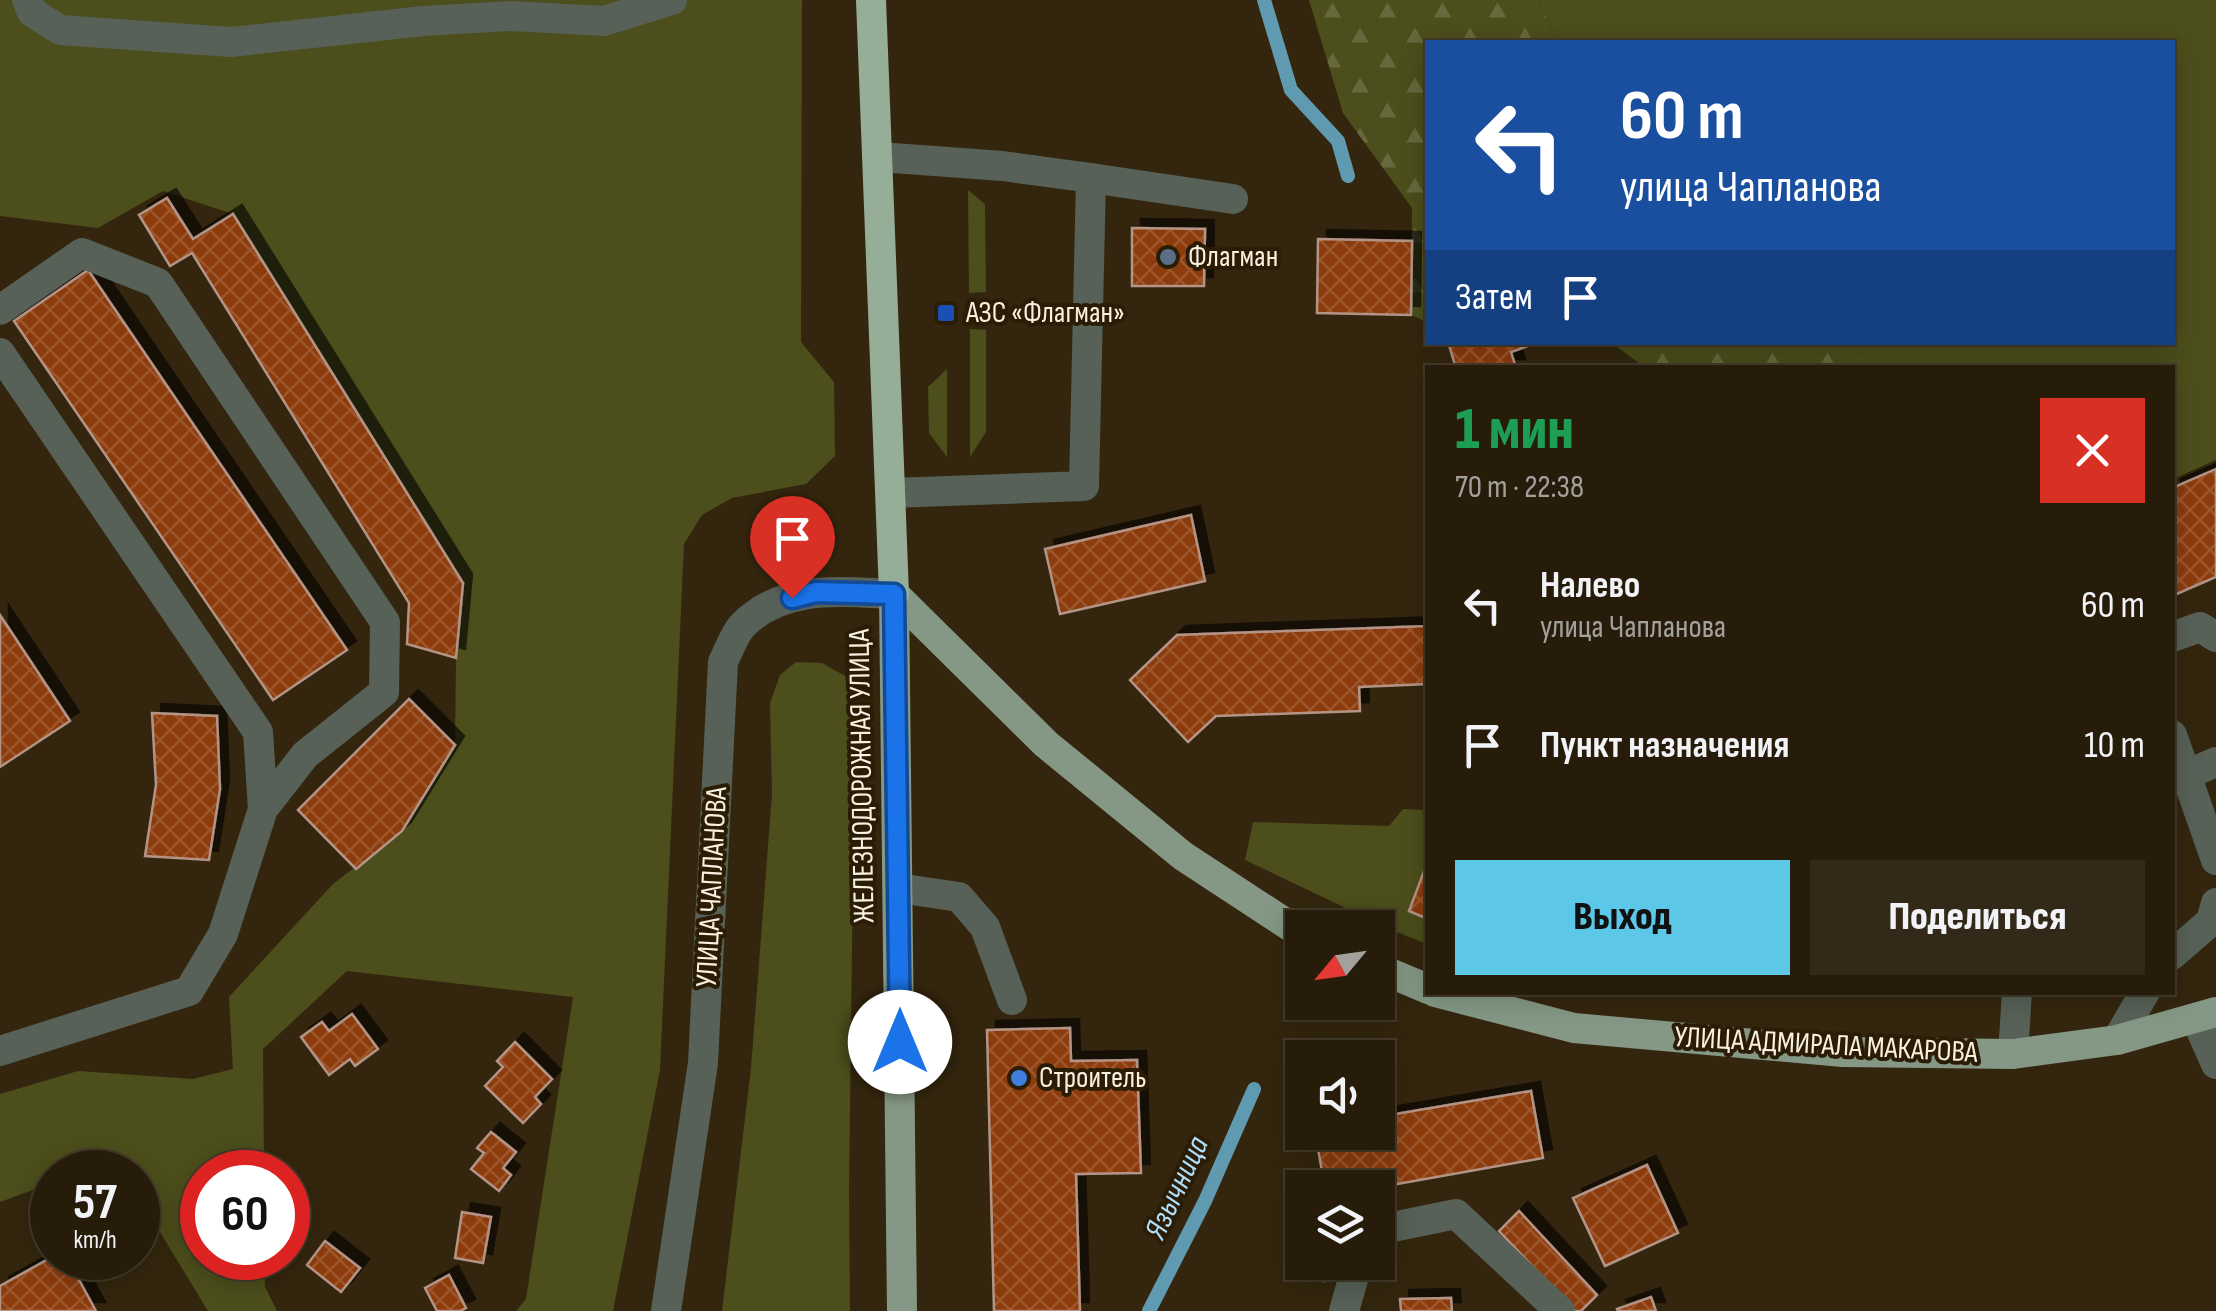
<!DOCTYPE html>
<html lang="ru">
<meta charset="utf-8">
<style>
:root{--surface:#271c0a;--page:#332918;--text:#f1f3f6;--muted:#a4a19c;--line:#433a2b;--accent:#5cc7e7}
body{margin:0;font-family:"Sofia Sans Condensed",sans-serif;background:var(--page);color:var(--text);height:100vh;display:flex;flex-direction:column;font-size:38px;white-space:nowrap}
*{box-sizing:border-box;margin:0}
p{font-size:32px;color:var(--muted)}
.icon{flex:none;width:55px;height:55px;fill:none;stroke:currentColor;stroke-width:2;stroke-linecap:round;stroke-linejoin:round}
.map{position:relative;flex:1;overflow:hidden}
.sheet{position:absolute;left:1425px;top:365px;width:750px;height:630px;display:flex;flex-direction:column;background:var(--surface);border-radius:0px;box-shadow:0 5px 25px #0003,0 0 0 2px var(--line)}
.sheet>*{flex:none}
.top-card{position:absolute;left:1425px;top:40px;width:750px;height:305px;border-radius:0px;box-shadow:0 5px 25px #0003,0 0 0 2px var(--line);background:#1a4fa0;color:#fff;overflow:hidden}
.needle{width:65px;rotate:241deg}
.fabs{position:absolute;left:1285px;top:910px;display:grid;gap:20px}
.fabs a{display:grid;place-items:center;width:110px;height:110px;border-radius:0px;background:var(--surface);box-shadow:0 5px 25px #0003,0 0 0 2px var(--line);font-size:50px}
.speed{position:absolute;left:30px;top:1150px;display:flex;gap:20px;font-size:50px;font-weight:700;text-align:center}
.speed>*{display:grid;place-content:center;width:130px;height:130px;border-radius:50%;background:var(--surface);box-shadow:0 5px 25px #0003,0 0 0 2px var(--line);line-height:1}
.speed small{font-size:25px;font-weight:400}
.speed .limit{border:15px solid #d22;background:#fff;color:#111}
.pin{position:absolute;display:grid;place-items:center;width:85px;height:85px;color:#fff;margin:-102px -42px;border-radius:50% 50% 50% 0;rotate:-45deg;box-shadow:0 0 10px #0007}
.pin .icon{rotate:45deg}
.me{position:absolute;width:110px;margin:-55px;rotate:0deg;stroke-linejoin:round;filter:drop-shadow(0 0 8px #0008)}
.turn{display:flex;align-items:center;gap:35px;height:210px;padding:0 30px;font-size:45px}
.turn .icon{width:130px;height:130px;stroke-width:2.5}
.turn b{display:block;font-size:70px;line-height:85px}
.then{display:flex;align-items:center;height:95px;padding:0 30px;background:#0003;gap:20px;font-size:38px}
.round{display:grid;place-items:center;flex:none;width:105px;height:105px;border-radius:0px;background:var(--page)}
.headline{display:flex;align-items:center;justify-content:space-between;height:170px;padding:0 30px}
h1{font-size:60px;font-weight:800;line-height:75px;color:#1e9e55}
.cta{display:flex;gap:20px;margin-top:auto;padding:20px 30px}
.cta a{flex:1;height:115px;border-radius:0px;background:var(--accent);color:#111;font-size:40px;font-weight:800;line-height:115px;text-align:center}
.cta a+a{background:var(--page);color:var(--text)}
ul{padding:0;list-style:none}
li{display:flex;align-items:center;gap:30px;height:140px;padding:0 30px}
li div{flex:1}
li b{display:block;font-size:38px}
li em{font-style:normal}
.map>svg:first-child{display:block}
.grass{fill:#4c4e1b}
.forest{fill:url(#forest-firs)}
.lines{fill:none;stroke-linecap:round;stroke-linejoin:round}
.stream{stroke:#609ab1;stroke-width:14}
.building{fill:url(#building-cross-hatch);stroke:#b39487;stroke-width:2.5;filter:url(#shadow)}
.minor{stroke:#576157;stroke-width:30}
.major{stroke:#859885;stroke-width:30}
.highway{stroke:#96ae97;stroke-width:30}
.route-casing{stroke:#114b97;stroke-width:25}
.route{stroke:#1a73e8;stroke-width:18}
.service-dot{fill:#5c6f8a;stroke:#2a1c05;stroke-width:4}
.transit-dot{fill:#1a4fb4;stroke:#2a1c05;stroke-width:4}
.shop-dot{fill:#3f7fe0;stroke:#2a1c05;stroke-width:4}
.labels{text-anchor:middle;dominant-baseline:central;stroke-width:8;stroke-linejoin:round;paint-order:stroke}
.poi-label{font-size:30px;fill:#faf0e2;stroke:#2a1c05;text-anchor:start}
.street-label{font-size:30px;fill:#faf0e2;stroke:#2a1c05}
.water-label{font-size:32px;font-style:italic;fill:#aedef9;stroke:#2a1c05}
</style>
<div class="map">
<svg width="2216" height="1311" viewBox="0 0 2216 1311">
<defs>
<pattern id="forest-firs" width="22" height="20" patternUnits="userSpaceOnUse" patternTransform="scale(2.5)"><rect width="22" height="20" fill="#4c4e1b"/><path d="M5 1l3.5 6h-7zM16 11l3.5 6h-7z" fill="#67683c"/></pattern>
<pattern id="building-cross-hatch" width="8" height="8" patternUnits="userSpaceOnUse" patternTransform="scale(2.5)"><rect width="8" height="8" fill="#8c3a08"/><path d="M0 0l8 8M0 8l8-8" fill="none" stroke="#9d572c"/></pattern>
<filter id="shadow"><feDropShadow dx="9" dy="-9" stdDeviation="0" flood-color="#0009"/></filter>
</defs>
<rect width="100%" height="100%" fill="#34260e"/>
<g class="grass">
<path d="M 0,0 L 802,0 L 801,342 L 834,382 L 835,456 L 806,484 L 732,498 L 702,515 L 684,544 L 660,1070 L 613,1311 L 516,1311 L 526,1299 L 573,997 L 347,971 L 263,1049 L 264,1172 L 202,1172 L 202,1258 L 264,1258 L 265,1287 L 277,1311 L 208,1311 L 138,1196 L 138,1172 L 52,1172 L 52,1183 L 0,1202 L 0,1094 L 78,1071 L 193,1079 L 233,1069 L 229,997 L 333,884 L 402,831 L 455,745 L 456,658 L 463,584 L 233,214 L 163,191 L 98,228 L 0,216 Z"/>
<path d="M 1539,0 L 2216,0 L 2216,460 L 2173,479 L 2172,368 L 1871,367 L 1867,357 L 1847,343 L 2172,342 L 2172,42 L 1557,42 Z"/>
<path d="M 968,190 L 985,204 L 986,292 L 969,293 Z"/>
<path d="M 970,329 L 986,330 L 986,432 L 970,457 Z"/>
<path d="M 947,369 L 947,457 L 929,433 L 928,387 Z"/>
<path d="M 796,662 L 822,663 L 845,676 L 855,708 L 849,1190 L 850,1311 L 722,1311 L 751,1068 L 772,794 L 770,703 L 780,675 Z"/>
<path d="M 1403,809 L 1427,810 L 1427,944 L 1394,931 L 1245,860 L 1253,822 L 1389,826 Z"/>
</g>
<g class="forest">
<path d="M 1309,0 L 1539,0 L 1557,42 L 1428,42 L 1427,322 L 1411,315 L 1412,208 L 1343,113 Z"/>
<path d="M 1612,343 L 1847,343 L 1867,357 L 1871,367 L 1644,367 Z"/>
</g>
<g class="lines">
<g class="stream">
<path d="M 1264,0 L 1291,90 L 1338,141 L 1348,176"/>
<path d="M 1149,1311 L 1205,1201 L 1254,1089"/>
</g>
</g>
<g class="building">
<path d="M 167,198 L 193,239 L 233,214 L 463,583 L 456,658 L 407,644 L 409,603 L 192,253 L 170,266 L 139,215 Z"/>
<path d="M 1132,228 L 1205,229 L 1204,286 L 1132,286 Z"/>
<path d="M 1318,239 L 1412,241 L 1411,315 L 1317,313 Z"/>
<path d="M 88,270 L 347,650 L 273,700 L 14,321 Z"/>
<path d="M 1448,342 L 1539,342 L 1511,352 L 1516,368 L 1456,368 Z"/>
<path d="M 2216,469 L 2216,577 L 2172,596 L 2172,488 Z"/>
<path d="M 1191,515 L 1205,581 L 1060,614 L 1045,549 Z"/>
<path d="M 0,615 L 70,721 L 0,767 Z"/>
<path d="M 1428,626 L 1428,684 L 1359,687 L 1360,711 L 1216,716 L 1188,742 L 1130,680 L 1177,635 Z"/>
<path d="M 409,699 L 455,745 L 402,831 L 356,869 L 298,810 Z"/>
<path d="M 152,713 L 217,716 L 220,789 L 209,860 L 145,856 L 156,785 Z"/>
<path d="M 1426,866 L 1428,866 L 1428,919 L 1409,911 Z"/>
<path d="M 352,1014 L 378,1049 L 355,1066 L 350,1059 L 329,1075 L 301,1037 L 322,1022 L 329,1031 Z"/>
<path d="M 1070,1028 L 1071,1061 L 1137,1060 L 1141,1173 L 1076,1174 L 1080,1311 L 994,1311 L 987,1030 Z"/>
<path d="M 515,1042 L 552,1079 L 535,1097 L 541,1104 L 523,1123 L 485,1086 L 503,1067 L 497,1061 Z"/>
<path d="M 1531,1091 L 1543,1158 L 1375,1188 L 1325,1188 L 1315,1132 L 1378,1132 L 1378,1117 Z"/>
<path d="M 491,1132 L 516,1152 L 503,1168 L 511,1175 L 499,1191 L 471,1169 L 484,1153 L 477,1148 Z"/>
<path d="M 1647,1165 L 1678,1233 L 1605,1266 L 1573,1198 Z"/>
<path d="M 1519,1211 L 1597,1295 L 1581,1311 L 1575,1311 L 1499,1231 Z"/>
<path d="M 462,1212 L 491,1217 L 483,1263 L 455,1258 Z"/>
<path d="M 325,1241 L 360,1268 L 341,1292 L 307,1265 Z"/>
<path d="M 1294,1254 L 1302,1255 L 1302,1262 L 1328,1262 L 1324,1281 L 1291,1275 Z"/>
<path d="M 52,1257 L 67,1258 L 96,1311 L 0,1311 L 0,1286 Z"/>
<path d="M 449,1275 L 466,1308 L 460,1311 L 437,1311 L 425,1288 Z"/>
<path d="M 1651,1297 L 1656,1311 L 1618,1311 L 1617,1309 Z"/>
<path d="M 1451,1298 L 1452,1311 L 1401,1311 L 1400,1299 Z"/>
</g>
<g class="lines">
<g class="minor">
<path d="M 27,0 L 32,12 L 60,30 L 231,42 L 423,21 L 511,16 L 604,21 L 672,0"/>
<path d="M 879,157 L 1003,166 L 1091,178 L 1084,486 L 891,493"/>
<path d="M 1091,178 L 1233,199"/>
<path d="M 0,310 L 82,253 L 158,283 L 385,622 L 384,692 L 305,755 L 263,809 L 223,934 L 189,991 L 0,1051"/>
<path d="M 0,353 L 258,732 L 263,809"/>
<path d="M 2172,637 L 2200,627 L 2216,637"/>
<path d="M 2172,735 L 2216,860"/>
<path d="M 2186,775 L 2216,762"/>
<path d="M 898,888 L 959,897 L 985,927 L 1012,1000"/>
<path d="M 2172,955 L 2211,921 L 2216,903"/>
<path d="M 2196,1019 L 2216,1064"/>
<path d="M 2117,1040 L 2145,992"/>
<path d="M 2013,1054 L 2017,992"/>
<path d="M 1378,1230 L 1456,1214 L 1560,1311"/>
<path d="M 666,1311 L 703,1063 L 723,662 C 729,650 734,635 742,626 C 782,584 841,592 894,594"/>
<path d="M 1344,1311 L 1358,1262"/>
</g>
<g class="major">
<path d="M 894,594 L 902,1311"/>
<path d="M 894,594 L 1046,744 L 1183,856 L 1302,934"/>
<path d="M 1378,968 L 1428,989"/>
<path d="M 1435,992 L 1574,1028 L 1843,1052 L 2013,1054 L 2117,1040 L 2216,1012"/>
</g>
<path class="highway" d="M 871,0 L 894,594"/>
</g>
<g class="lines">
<defs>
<path id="route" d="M 792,598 L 816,592 L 894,594 L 900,1042"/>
</defs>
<use href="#route" class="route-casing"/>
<use href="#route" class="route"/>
</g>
<circle class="service-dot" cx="1168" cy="257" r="10"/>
<rect class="transit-dot" x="936" y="303" width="20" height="20" rx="5"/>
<circle class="shop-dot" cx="1019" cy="1078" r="10"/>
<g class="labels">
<g class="poi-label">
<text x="1188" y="257">Флагман</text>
<text x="966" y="313">АЗС «Флагман»</text>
<text x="1039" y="1078">Строитель</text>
</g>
<g class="street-label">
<text transform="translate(862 776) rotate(-91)">ЖЕЛЕЗНОДОРОЖНАЯ УЛИЦА</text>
<text transform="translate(712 887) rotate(-87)">УЛИЦА ЧАПЛАНОВА</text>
<text transform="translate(1826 1045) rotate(3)">УЛИЦА АДМИРАЛА МАКАРОВА</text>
</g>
<g class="water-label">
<text transform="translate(1177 1188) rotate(-65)">Язычница</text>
</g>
</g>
</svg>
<div class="fabs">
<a><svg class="needle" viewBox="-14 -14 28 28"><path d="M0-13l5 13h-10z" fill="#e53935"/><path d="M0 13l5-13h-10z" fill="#a4a19c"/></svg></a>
<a><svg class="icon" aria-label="sound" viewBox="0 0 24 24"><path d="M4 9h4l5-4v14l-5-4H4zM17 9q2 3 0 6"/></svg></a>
<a><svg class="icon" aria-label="layers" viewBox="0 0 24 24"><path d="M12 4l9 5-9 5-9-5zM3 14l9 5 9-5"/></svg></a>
</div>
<div class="speed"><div>57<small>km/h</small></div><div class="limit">60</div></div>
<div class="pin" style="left:792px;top:598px;background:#d93025"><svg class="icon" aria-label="arrive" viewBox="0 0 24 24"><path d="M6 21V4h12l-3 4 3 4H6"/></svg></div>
<svg class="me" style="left:900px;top:1042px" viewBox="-20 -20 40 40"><circle r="19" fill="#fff"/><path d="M0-13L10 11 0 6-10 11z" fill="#1a73e8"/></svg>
<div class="top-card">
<div class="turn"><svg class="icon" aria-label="left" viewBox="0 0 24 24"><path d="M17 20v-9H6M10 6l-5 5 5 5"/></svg><div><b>60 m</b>улица Чапланова</div></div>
<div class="then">Затем<svg class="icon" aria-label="arrive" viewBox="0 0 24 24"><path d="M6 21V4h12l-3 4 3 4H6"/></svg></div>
</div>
<section class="sheet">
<div class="headline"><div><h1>1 мин</h1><p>70 m · 22:38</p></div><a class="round" style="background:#d93025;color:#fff"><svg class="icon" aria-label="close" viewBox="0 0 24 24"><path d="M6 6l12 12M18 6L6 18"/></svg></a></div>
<ul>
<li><svg class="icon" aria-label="left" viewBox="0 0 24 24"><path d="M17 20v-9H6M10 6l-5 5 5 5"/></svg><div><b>Налево</b><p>улица Чапланова</p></div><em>60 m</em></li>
<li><svg class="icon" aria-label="arrive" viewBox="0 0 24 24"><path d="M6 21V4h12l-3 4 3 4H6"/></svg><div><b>Пункт назначения</b></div><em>10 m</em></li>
</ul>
<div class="cta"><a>Выход</a><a>Поделиться</a></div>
</section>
</div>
